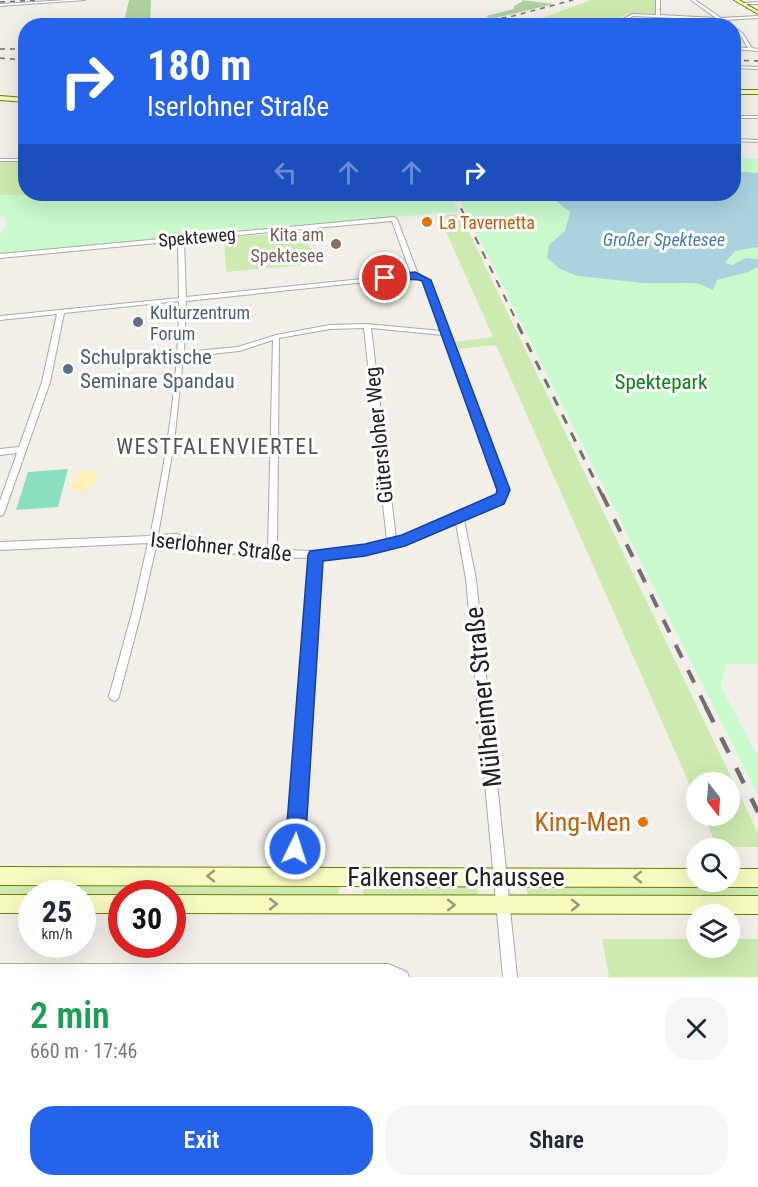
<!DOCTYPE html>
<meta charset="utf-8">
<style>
:root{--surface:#fff;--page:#f6f6f7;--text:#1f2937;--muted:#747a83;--accent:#2563eb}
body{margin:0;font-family:"Roboto Condensed",sans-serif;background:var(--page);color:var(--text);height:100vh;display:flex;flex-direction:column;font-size:22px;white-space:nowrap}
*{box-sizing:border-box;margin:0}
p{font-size:20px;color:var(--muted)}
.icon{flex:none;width:33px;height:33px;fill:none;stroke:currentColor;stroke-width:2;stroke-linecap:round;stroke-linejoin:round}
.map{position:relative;height:977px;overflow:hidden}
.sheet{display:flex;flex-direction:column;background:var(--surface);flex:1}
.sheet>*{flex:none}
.hud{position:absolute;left:18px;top:18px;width:723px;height:183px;border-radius:24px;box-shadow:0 6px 24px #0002;background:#2563eb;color:#fff;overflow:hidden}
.needle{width:39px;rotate:163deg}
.tools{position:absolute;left:686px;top:772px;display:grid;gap:12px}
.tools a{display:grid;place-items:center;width:54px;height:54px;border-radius:50%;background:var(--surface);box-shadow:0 6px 24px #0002;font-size:30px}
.speed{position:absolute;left:18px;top:880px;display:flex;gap:12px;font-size:30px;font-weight:700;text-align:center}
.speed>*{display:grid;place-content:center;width:78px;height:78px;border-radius:50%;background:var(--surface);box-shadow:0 6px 24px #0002;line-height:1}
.speed small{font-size:15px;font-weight:400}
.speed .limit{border:9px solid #d22;background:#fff;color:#111}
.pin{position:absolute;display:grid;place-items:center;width:51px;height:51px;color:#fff;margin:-26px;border:3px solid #fff;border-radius:50%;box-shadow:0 2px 6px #0007}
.me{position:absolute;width:66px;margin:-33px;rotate:4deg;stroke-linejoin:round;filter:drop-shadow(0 0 4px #0008)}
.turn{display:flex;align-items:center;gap:21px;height:126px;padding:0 30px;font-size:27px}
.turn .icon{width:78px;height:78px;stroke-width:2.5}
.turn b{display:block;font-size:42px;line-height:51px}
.lanes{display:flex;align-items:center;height:57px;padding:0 30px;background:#0003;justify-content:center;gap:30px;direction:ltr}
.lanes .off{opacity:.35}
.round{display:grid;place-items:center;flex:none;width:63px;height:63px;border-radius:24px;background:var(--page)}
.head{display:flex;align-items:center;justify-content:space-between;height:102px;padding:0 30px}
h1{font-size:36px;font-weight:600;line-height:45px;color:#1e9e55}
.button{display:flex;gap:12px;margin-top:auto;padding:12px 30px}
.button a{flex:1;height:69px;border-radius:24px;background:var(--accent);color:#fff;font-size:24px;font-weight:600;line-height:69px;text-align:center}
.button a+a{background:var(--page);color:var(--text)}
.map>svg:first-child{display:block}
.grass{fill:#cdebb0}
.forest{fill:#add19e}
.sand{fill:#fff1ba}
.park{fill:#c8facc}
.pitch{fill:#88e0be}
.water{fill:#aad3df}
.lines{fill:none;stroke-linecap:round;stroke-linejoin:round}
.street-casing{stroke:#a9a9a9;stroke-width:2}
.secondary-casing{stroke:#707d05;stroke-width:2}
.street{fill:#fff;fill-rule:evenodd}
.secondary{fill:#f7fabf;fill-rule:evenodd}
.rail-far4{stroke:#707070;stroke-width:1.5;stroke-dasharray:5 5;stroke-linecap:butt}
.rail-far3{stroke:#707070;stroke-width:2;stroke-dasharray:8 8;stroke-linecap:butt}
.rail-far2{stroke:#707070;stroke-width:3;stroke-dasharray:10 10;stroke-linecap:butt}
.rail-far1{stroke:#707070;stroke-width:4;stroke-dasharray:14 14;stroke-linecap:butt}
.rail{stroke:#707070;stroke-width:4.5;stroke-dasharray:17 17;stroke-linecap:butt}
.oneway{stroke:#979978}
.route{fill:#2563eb;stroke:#184099;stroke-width:1.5}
.food-dot{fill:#e8710a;stroke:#fff;stroke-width:2}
.education-dot{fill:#8d6e63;stroke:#fff;stroke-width:2}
.service-dot{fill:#5c6f8a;stroke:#fff;stroke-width:2}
.labels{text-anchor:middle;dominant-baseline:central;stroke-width:6;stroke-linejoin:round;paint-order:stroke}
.far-food-label{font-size:18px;fill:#c56008;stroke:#fff;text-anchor:start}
.far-education-label{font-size:18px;fill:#785e54;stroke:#fff;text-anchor:end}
.far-street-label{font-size:18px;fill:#222;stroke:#fff}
.far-water-label{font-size:18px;font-style:italic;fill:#4a7aab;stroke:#fff}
.far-service-label{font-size:18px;fill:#4e5e75;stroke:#fff;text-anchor:start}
.service-label{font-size:21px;fill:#4e5e75;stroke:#fff;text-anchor:start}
.park-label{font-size:21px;fill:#0c8416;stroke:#fff}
.street-label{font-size:21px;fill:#222;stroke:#fff}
.neighbourhood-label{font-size:22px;letter-spacing:1.5px;fill:#555;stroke:#fff}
.near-street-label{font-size:26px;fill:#222;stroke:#fff}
.near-food-label{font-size:26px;fill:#c56008;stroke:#fff;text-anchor:end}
</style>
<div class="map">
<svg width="758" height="977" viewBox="0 0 758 977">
<rect width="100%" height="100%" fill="#f2efe9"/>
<g class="grass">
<path d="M 591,0 L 656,0 L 655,14 L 628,13 L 608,25 L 550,24 L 509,26 L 536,20 Z"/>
<path d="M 0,161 L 25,161 L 26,194 L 146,194 L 124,196 L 0,195 Z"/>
<path d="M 460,214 L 758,833 L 758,847 L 717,847 L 704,816 L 729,816 L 729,783 L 696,783 L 696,799 L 496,345 L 457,349 L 454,342 L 493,337 L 439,216 Z"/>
<path d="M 306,231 L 313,264 L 226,272 L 224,238 Z"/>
<path d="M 0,884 L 54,884 L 51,894 L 0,895 Z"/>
<path d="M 64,884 L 339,885 L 340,887 L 338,896 L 83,896 L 61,894 Z"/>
<path d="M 526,884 L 758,885 L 758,898 L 528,897 Z"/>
<path d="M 364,885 L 477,885 L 478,897 L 366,896 L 363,893 Z"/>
<path d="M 602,939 L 696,939 L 696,948 L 729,948 L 729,939 L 758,939 L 758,977 L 609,977 Z"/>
</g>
<g class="forest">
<path d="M 129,0 L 151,0 L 150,25 L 110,25 L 124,22 Z"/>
<path d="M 521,0 L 554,4 L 491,19 L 486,16 L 514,9 L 514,6 L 523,1 Z"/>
</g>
<path class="sand" d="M 85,470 L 97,472 L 97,481 L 84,492 L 73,491 L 70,487 C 71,478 76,473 85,470 Z"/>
<g class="park">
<path d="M 734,157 L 758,159 L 758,173 L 734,171 Z"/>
<path d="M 146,194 L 450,194 L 459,211 L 0,254 L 0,235 L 7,223 L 6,219 L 0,215 L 0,195 L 124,196 Z"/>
<path d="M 457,194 L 547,194 L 570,212 L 565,231 L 549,245 L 547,258 C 565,278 588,275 612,279 C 641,282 668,284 697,283 L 704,284 L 710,290 L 714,289 L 714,284 C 723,274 745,274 758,267 L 758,664 L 726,664 L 721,687 L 758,757 L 758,795 Z"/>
<path d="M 758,247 L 758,259 L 747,258 L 732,265 L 725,263 L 735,251 Z"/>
</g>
<path class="pitch" d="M 68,469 L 58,507 L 16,510 L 28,472 Z"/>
<path class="water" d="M 734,171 L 758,173 L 758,247 L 735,251 L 725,263 L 732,265 L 746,258 L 758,259 L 758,267 L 748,272 L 717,280 L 713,290 L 697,283 L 643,283 L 578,276 L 560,269 L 547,258 L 549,245 L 565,231 L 570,212 L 547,194 L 734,194 Z"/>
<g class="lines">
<defs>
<g id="street">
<path d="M 67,0 L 85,0 L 0,6 L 0,4 Z"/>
<path d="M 656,0 L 660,0 L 660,15 L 716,18 L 691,0 L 695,0 L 721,18 L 758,16 L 758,18 L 724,20 L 731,26 L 727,26 L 719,20 L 633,16 L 615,26 L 610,26 L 632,14 L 656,15 Z"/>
<path d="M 758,2 L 758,4 L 741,4 L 743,3 Z"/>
<path d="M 545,25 L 574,25 L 575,26 L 544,26 Z"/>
<path d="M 734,27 L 743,34 L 752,48 L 758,49 L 758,51 L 734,49 L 734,47 L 748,48 L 741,36 L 734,29 Z"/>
<path d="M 734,66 L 758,67 L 758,69 L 734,68 Z"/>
<rect x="734" y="116" width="24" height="2"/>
<path d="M 734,139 L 758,140 L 758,142 L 734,141 Z"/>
<rect x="0" y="159" width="26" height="2"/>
<path d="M 394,217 L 397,219 L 418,274 L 429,280 L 507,490 L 502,503 L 464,520 L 476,579 L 517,977 L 503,977 L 466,579 L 456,523 C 427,536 398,547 367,553 C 352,556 336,557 320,558 L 300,877 L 298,881 L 294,883 L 290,881 L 288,877 L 311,558 L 276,557 L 272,559 L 268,557 L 246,556 L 176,542 L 157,542 L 141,613 L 119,696 L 118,699 L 114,701 L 110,699 L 109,696 L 132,613 L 148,543 L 0,550 L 0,542 L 150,536 C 166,459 179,380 179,301 L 64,313 L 50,382 L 4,513 L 3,515 L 0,516 L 0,501 L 17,453 L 0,455 L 0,449 L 19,447 L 42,382 L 57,314 L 0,320 L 0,316 L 179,298 L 178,241 L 0,258 L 0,254 ZM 392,221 L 411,274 L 186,297 L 184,240 ZM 414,277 L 423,281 L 441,331 L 367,324 L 330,325 L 276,335 L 238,347 L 184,352 L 186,301 ZM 364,328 L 387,541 L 365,546 L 316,551 L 277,550 L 279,338 L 330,329 ZM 371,328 L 443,335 L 499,490 L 496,499 L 416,533 L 396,539 ZM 273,340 L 268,549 L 246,548 L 176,534 L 158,535 L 174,443 L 183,357 L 239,351 Z"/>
<path d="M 0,964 L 388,964 L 407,972 L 409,977 L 0,977 Z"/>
</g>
<g id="secondary">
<path d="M 734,0 L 739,0 L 758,11 L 758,14 Z"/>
<rect x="734" y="90" width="24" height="4"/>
<path d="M 0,96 L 26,98 L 26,102 L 0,100 Z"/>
<path d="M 0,867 L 696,869 L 696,882 L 703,882 L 696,887 L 0,885 Z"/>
<path d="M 729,869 L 758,869 L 758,887 L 729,887 L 723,884 L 722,882 L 729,882 Z"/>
<rect x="0" y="895" width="32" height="18"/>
<rect x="82" y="895" width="40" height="18"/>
<path d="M 172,895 L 758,896 L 758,914 L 172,913 Z"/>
</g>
</defs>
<use href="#street" class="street-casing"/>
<use href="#secondary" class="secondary-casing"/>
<use href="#street" class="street"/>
<use href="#secondary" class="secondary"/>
<g class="rail-far4">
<path d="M 0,2 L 38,0"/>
<path d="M 462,26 L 513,16 L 573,0"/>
<path d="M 0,49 L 26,49"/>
<path d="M 0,58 L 26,60"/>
<path d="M 734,60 L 758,61"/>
</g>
<path class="rail-far3" d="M 454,194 L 519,326"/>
<path class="rail-far2" d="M 518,325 L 602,495"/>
<path class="rail-far1" d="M 602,494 L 707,709"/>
<path class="rail" d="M 706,707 L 758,812"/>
</g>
<defs><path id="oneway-chevron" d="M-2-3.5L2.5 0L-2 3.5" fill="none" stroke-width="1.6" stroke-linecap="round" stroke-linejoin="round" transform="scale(1.5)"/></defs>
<g class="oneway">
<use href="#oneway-chevron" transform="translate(211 876) rotate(-180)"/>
<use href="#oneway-chevron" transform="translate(638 877) rotate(-180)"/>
<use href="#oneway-chevron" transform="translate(273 904)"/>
<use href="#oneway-chevron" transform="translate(451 905)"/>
<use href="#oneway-chevron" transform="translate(575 905)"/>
</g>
<path class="route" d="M 415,272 L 431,280 L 510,490 L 504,504 L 405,546 L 365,556 L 323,561 L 305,849 L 302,856 L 295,859 L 288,856 L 285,849 L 308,555 L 310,551 L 365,544 L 402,535 L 496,494 L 497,490 L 422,281 C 409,276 391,285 380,278 L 385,275 Z"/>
<g class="food-dot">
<circle cx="427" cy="222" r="6"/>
<circle cx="643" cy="822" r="6"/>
</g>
<circle class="education-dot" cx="336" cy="244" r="6"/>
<g class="service-dot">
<circle cx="138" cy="322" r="6"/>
<circle cx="68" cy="369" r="6"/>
</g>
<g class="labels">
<g class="far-food-label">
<text x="439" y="222">La Tavernetta</text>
</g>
<g class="far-education-label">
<text x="324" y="234">Kita am<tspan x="324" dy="21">Spektesee</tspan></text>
</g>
<g class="far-street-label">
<text transform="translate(197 237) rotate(-5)">Spekteweg</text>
</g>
<g class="far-water-label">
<text x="664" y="239">Großer Spektesee</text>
</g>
<g class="far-service-label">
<text x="150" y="312">Kulturzentrum<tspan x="150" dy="21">Forum</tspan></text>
</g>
<g class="service-label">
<text x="80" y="357">Schulpraktische<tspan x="80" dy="24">Seminare Spandau</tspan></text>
</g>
<g class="park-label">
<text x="661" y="382">Spektepark</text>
</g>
<g class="street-label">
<text transform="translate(379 435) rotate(-96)">Gütersloher Weg</text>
<text transform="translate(221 547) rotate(6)">Iserlohner Straße</text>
</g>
<g class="neighbourhood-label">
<text x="218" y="446">WESTFALENVIERTEL</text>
</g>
<g class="near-street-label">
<text transform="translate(483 697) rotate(-96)">Mülheimer Straße</text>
<text x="456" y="877">Falkenseer Chaussee</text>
</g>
<g class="near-food-label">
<text x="631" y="822">King-Men</text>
</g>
</g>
</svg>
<div class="tools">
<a><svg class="needle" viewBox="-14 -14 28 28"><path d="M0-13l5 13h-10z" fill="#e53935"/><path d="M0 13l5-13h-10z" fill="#747a83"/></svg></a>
<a><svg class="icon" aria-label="search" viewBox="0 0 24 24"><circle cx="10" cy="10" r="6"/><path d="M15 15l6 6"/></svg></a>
<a><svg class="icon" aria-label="layers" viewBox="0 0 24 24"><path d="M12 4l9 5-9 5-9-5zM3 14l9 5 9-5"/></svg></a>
</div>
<div class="speed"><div>25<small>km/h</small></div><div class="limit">30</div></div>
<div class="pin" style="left:385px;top:278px;background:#d93025"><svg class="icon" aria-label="arrive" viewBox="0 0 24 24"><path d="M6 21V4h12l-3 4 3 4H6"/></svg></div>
<svg class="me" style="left:295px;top:849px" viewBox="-20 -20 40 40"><circle r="17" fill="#2563eb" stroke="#fff" stroke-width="3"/><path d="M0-11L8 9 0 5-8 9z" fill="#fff"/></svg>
<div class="hud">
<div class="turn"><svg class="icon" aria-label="right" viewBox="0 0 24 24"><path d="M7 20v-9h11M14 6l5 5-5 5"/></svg><div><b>180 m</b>Iserlohner Straße</div></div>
<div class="lanes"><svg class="icon off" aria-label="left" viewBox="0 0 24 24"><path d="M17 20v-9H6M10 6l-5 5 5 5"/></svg><svg class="icon off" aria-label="ahead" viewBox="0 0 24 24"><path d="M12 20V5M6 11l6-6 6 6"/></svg><svg class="icon off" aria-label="ahead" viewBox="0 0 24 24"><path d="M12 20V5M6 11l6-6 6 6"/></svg><svg class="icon" aria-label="right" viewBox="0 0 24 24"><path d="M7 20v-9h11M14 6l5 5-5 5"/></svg></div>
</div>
</div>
<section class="sheet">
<div class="head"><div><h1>2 min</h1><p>660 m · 17:46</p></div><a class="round"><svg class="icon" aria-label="close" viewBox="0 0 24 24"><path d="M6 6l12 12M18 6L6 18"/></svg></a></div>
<div class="button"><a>Exit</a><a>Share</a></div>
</section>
